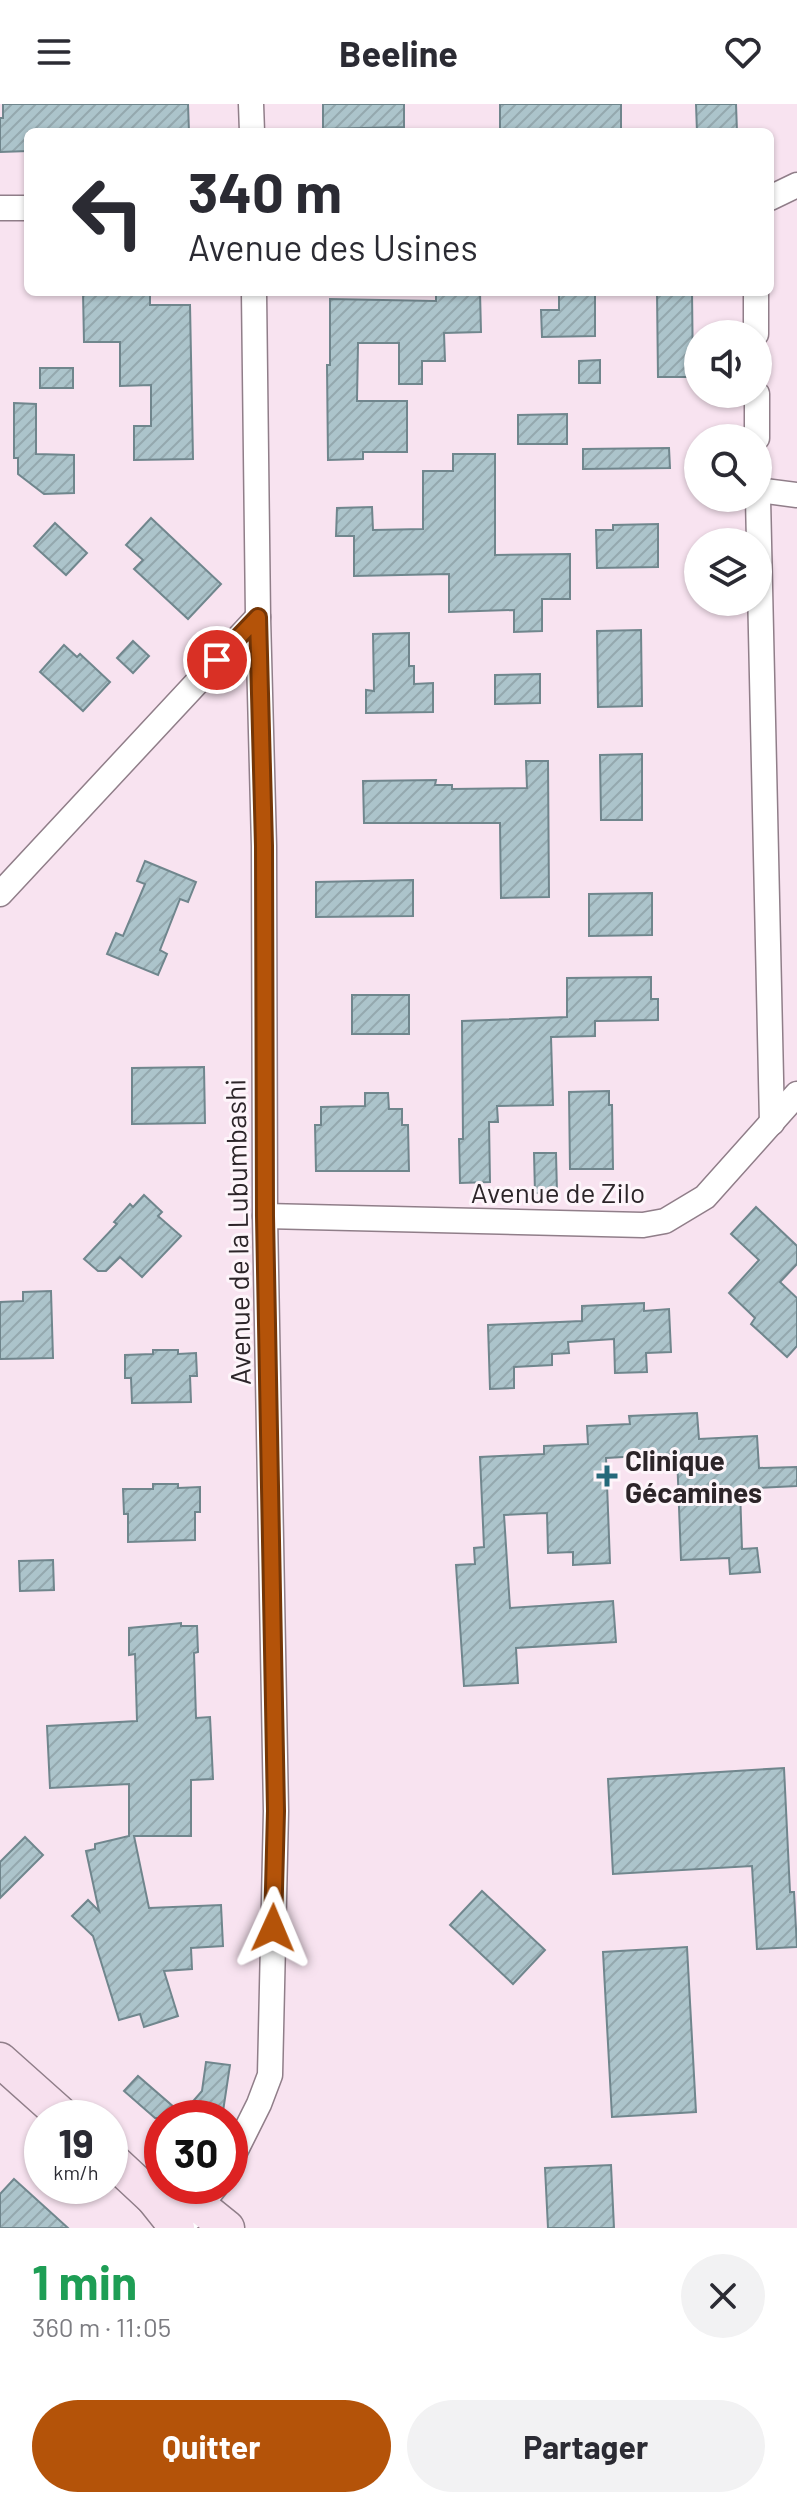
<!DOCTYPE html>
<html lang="fr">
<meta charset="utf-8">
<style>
:root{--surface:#fff;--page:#f2f2f3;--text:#2b2b33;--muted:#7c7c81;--accent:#b45309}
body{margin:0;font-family:Barlow,sans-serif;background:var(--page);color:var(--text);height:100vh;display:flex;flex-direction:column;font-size:30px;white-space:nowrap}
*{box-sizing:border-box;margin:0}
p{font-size:26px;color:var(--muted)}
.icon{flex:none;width:44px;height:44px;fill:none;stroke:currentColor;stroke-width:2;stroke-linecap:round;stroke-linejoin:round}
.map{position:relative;height:2124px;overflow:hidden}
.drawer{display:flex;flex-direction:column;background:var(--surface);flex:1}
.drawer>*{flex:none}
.hud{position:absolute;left:24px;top:24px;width:750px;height:168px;border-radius:12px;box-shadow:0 2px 6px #0004;background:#fff;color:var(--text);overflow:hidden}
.fabs{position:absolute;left:684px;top:216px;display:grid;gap:16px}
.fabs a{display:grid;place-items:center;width:88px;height:88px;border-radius:50%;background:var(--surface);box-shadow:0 2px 6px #0004;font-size:40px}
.speed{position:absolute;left:24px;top:1996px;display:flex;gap:16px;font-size:40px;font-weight:700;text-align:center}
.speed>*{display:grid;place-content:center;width:104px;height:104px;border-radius:50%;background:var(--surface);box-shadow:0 2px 6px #0004;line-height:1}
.speed small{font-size:20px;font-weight:400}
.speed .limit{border:12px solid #d22;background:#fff;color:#111}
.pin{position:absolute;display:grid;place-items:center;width:68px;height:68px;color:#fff;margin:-34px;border:4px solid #fff;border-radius:50%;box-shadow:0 2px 8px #0007}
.me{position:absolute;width:88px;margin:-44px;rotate:1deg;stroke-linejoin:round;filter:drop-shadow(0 0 6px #0008)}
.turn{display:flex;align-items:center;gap:28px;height:168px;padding:0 32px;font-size:36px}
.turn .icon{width:104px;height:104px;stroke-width:2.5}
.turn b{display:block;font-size:56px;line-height:68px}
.round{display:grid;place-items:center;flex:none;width:84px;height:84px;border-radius:42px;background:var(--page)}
.summary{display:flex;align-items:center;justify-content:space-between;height:136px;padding:0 32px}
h1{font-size:48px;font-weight:700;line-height:60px;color:#1e9e55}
.primary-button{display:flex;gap:16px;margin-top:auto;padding:16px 32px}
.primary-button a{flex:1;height:92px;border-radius:48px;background:var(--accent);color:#fff;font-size:32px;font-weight:700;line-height:92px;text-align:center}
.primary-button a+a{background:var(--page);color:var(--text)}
header{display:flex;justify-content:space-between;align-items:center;height:104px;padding:0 32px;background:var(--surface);font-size:36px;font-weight:700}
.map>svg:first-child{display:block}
.building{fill:url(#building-hatch);stroke:#70868d;stroke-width:2}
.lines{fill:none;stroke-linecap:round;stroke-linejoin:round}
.street-casing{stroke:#907e89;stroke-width:27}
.secondary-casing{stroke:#907e89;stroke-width:37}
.street{stroke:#fff;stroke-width:24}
.secondary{stroke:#f7e0ee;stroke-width:34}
.route-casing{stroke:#753606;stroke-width:20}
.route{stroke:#b45309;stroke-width:14}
.poi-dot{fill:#25697a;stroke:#fdf5fa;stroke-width:3}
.labels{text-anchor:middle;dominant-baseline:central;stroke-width:6;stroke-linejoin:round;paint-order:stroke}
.street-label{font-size:28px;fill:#2c2529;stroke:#fdf5fa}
.poi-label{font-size:28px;font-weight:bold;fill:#2c2529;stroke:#fdf5fa;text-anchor:start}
</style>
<header><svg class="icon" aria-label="menu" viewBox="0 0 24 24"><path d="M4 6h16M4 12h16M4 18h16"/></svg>Beeline<svg class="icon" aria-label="heart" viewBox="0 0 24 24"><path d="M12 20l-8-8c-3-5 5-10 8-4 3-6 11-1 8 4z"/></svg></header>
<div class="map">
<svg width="797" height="2124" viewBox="0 0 797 2124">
<defs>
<pattern id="building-hatch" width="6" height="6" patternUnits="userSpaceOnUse" patternTransform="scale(2)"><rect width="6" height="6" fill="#acc4cb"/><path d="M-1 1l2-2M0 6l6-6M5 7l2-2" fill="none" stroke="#94a8ae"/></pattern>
</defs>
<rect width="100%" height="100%" fill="#f8e3f0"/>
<g class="building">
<path d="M 3,0 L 188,0 L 189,28 L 28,28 L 28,47 L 0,48 L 0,14 L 3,14 Z"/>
<path d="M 323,0 L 404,0 L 404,23 L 323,25 Z"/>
<rect x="500" y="0" width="121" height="28"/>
<path d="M 696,0 L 736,0 L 737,28 L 697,28 Z"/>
<path d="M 83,188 L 150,188 L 150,201 L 190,201 L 193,355 L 134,356 L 134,322 L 151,322 L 151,281 L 120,282 L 120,238 L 84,238 Z"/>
<path d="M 436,188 L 480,188 L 481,228 L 444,229 L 445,257 L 422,257 L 422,280 L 399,280 L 399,239 L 358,239 L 357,297 L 407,297 L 407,348 L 363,348 L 363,355 L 328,356 L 327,261 L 330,261 L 330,195 L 436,197 Z"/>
<path d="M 559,188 L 595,188 L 595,232 L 542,233 L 541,206 L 559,206 Z"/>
<path d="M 657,188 L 692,188 L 693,273 L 658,273 Z"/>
<path d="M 600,256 L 600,279 L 579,279 L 579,257 Z"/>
<rect x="40" y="264" width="33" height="20"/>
<path d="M 14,299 L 36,300 L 36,350 L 74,351 L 74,389 L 44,390 L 18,370 L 18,354 L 14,354 Z"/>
<path d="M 567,310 L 567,340 L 518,340 L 518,311 Z"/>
<path d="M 669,344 L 670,364 L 583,365 L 583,345 Z"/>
<path d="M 453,350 L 495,350 L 495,451 L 570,450 L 570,495 L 542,495 L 542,527 L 514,528 L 514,506 L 449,508 L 449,470 L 354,472 L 354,432 L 336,432 L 337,404 L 372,403 L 373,426 L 423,425 L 423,367 L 453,367 Z"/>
<path d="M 151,414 L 221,480 L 188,515 L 134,465 L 143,456 L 126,441 Z"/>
<path d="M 55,419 L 87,449 L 66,471 L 34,442 Z"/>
<path d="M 658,420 L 658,463 L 597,464 L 596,426 L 613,426 L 613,421 Z"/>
<path d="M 641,526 L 642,602 L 598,603 L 597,527 Z"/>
<path d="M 409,529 L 409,562 L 414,562 L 414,580 L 433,579 L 433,608 L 366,609 L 366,586 L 374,587 L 373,530 Z"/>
<path d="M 133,537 L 149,552 L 133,569 L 117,554 Z"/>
<path d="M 64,541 L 77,553 L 80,550 L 110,578 L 83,607 L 40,568 Z"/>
<path d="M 540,570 L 540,599 L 495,600 L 495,571 Z"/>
<path d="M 642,650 L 642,716 L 601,716 L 600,651 Z"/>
<path d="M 526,657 L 548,657 L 549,793 L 501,794 L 500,719 L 364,719 L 363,677 L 436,676 L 435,681 L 452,681 L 452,685 L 527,684 Z"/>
<path d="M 145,757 L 196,778 L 188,798 L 180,795 L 160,846 L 167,850 L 158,871 L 107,850 L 116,829 L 123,832 L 145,780 L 137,777 Z"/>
<path d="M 413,776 L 413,812 L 316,813 L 316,778 Z"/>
<path d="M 652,789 L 652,831 L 589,832 L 589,790 Z"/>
<path d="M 651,873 L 651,895 L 658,895 L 658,916 L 595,917 L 595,932 L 551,933 L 553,1001 L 497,1002 L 498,1018 L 489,1018 L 490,1078 L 460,1079 L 459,1035 L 463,1035 L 462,917 L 567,913 L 567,874 Z"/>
<rect x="352" y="891" width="57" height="39"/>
<path d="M 204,963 L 205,1019 L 132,1020 L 132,964 Z"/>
<path d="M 609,987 L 609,1001 L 612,1001 L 613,1065 L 570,1065 L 569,988 Z"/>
<path d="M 365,989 L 388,989 L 389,1005 L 402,1005 L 402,1021 L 408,1021 L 409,1067 L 316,1067 L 315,1021 L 321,1021 L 321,1003 L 365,1002 Z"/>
<path d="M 534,1049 L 556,1049 L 557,1089 L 535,1089 Z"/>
<path d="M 144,1091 L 162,1108 L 158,1112 L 181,1132 L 142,1173 L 120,1153 L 106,1167 L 98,1167 L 84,1155 L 117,1120 L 114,1118 L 130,1100 L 133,1103 Z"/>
<path d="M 756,1103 L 797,1142 L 797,1160 L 780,1178 L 797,1194 L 797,1242 L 787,1253 L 751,1220 L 755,1214 L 729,1189 L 759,1156 L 731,1130 Z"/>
<path d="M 51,1187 L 53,1254 L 0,1255 L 0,1198 L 23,1197 L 23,1188 Z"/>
<path d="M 644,1199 L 644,1207 L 669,1205 L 671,1248 L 646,1249 L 647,1268 L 615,1269 L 614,1235 L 568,1238 L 569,1249 L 552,1250 L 552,1261 L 514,1263 L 514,1284 L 490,1285 L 488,1221 L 582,1217 L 582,1202 Z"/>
<path d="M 153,1246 L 178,1246 L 178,1250 L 196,1249 L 197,1272 L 190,1272 L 191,1298 L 132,1299 L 131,1274 L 125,1274 L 125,1251 L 153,1250 Z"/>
<path d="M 697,1309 L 699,1335 L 757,1332 L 759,1364 L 797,1363 L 797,1382 L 740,1385 L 742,1445 L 757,1444 L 760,1468 L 730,1470 L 729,1454 L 681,1456 L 677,1350 L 606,1354 L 610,1459 L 573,1461 L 573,1448 L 548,1449 L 547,1409 L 504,1411 L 510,1504 L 613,1497 L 616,1538 L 516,1544 L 518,1579 L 464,1582 L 456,1461 L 475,1460 L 474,1444 L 484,1443 L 480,1353 L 544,1350 L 544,1342 L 588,1340 L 587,1322 L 630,1320 L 629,1312 Z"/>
<path d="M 153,1380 L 178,1380 L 178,1384 L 200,1383 L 200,1408 L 195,1408 L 195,1436 L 128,1438 L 128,1410 L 124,1410 L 123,1385 L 153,1385 Z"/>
<path d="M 53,1456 L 54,1486 L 20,1487 L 19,1457 Z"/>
<path d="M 181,1519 L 181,1522 L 197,1522 L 198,1548 L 194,1549 L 196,1614 L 210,1613 L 213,1675 L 191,1676 L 191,1732 L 134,1732 L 149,1804 L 221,1801 L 223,1842 L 191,1844 L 192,1865 L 164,1867 L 178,1912 L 144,1923 L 140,1910 L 119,1916 L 93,1832 L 72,1812 L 88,1796 L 99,1807 L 86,1747 L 95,1745 L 95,1740 L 129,1732 L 129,1680 L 50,1684 L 47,1622 L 137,1617 L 135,1550 L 129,1551 L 129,1524 Z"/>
<path d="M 784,1664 L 790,1788 L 794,1788 L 797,1843 L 757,1845 L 752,1762 L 613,1770 L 608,1675 Z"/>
<path d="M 25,1733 L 43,1751 L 0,1794 L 0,1758 Z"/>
<path d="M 482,1787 L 545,1846 L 513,1880 L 450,1821 Z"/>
<path d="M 687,1843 L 696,2008 L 612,2013 L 603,1848 Z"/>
<path d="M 206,1958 L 230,1961 L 222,2014 L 155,2014 L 124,1987 L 138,1972 L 182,2010 L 202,1987 Z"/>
<path d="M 611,2061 L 614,2124 L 548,2124 L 545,2064 Z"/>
<path d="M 14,2075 L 68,2124 L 0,2124 L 0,2090 Z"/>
</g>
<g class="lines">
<defs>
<g id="street">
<path d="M 251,0 L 252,28"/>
<path d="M 770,94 L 797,81"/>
<path d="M 0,104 L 28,104"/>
<path d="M 756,188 L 756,230"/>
<path d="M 757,290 L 757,334"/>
<path d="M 758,386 L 797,391"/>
<path d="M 758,394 L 772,1019"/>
<path d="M 0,790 L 258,513"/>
<path d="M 265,1112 L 643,1121 L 665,1117 L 705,1093 L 797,990"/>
<path d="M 230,2058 L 259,2000 L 270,1971 L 276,1707 L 265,1112 L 264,742 L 258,513 L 254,188"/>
<path d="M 190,2114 L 216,2082"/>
</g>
<g id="secondary">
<path d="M 0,1956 L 65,2014"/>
<path d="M 110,2054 L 153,2094 L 177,2124"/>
<path d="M 153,2094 L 201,2103 L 227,2124"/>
</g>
</defs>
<use href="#street" class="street-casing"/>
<use href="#secondary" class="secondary-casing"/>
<use href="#street" class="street"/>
<use href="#secondary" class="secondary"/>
</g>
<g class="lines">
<defs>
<path id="route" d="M 217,556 L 258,513 L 264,742 L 265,1112 L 276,1707 L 273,1824"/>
</defs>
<use href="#route" class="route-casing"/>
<use href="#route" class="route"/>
</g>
<path class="poi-dot" d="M603 1360h8v8h8v8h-8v8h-8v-8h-8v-8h8z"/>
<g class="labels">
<g class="street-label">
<text x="558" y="1088">Avenue de Zilo</text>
<text transform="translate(237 1128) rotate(-91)">Avenue de la Lubumbashi</text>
</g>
<g class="poi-label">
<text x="625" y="1356">Clinique<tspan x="625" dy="32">Gécamines</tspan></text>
</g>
</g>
</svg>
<div class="fabs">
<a><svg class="icon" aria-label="sound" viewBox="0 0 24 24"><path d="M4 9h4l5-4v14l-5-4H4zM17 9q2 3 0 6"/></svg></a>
<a><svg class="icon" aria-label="search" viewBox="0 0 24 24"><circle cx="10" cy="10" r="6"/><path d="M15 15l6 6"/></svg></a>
<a><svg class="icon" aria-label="layers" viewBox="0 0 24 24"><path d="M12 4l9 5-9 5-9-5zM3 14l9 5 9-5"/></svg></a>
</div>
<div class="speed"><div>19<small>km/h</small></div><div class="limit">30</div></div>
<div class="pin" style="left:217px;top:556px;background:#d93025"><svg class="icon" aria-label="arrive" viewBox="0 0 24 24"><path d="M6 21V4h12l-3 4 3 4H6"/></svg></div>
<svg class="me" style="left:273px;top:1824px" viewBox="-20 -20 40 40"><path d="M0-17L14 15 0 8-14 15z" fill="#b45309" stroke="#fff" stroke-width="4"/></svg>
<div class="hud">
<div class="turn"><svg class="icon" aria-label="left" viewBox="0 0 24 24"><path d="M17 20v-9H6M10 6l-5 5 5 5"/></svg><div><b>340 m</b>Avenue des Usines</div></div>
</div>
</div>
<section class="drawer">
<div class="summary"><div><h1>1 min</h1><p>360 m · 11:05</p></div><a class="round"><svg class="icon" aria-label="close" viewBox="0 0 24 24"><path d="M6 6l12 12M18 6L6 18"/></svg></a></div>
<div class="primary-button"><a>Quitter</a><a>Partager</a></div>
</section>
